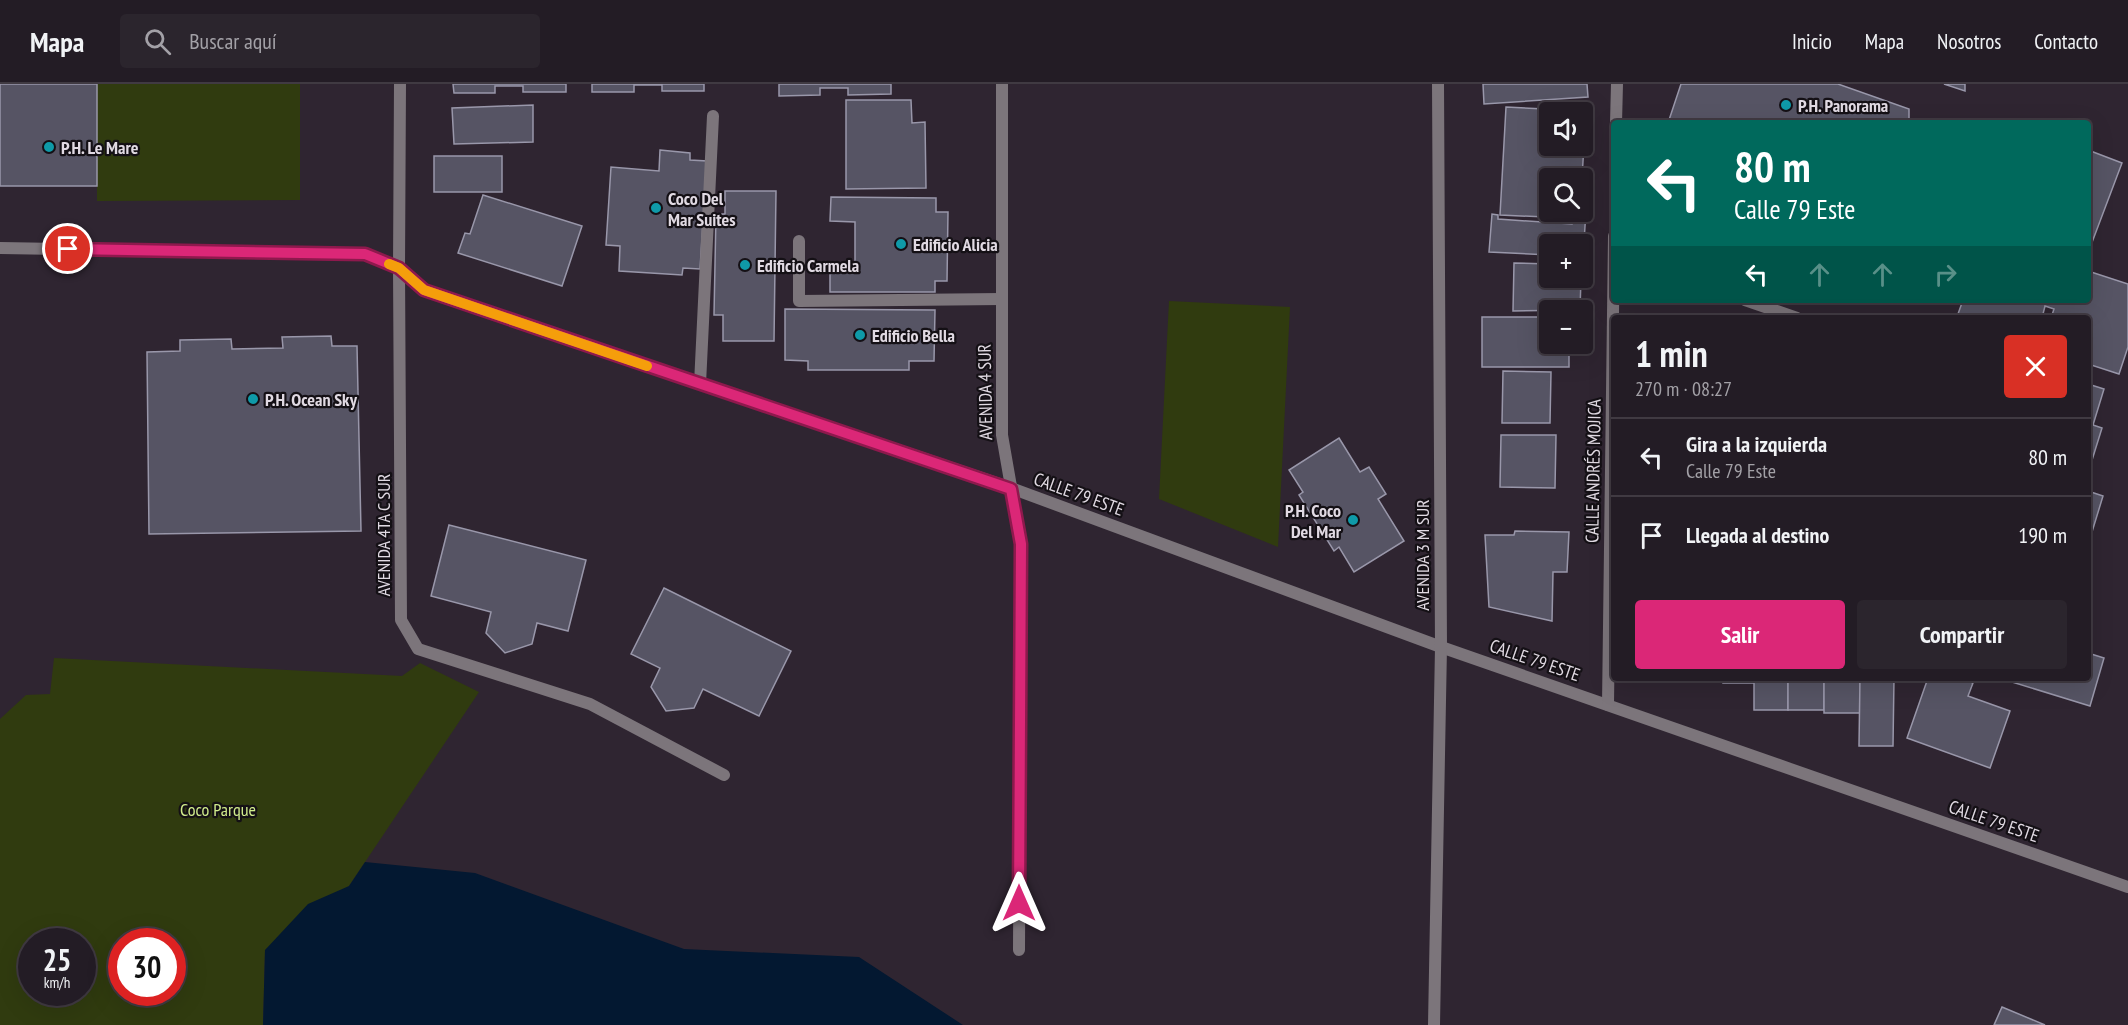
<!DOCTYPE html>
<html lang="es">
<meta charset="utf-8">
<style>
:root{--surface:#231c25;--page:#2b252d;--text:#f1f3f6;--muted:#a3a1a7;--line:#403a42;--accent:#db2777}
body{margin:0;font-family:"PT Sans Narrow",sans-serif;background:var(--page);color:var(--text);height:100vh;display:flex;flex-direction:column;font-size:22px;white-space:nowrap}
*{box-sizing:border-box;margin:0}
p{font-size:20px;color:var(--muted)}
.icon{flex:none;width:33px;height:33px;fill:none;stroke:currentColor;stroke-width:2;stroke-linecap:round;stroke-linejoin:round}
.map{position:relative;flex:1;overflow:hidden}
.panel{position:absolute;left:1611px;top:231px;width:480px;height:366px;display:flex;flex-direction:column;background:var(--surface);border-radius:6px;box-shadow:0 6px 24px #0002,0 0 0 2px var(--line)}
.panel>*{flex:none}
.guide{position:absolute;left:1611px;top:36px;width:480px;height:183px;border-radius:6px;box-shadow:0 6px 24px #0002,0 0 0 2px var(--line);background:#00695c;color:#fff;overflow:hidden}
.controls{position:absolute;left:1539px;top:18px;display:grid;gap:12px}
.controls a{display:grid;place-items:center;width:54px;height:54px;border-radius:6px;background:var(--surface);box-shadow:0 6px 24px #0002,0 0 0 2px var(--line);font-size:30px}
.speed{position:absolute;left:18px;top:844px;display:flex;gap:12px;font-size:30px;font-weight:700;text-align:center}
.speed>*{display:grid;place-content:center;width:78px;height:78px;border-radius:50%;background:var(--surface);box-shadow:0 6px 24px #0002,0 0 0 2px var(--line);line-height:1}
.speed small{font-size:15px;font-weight:400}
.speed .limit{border:9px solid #d22;background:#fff;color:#111}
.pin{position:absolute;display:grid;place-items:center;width:51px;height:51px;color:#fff;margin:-26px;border:3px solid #fff;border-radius:50%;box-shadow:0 2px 6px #0007}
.me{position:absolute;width:66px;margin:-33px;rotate:0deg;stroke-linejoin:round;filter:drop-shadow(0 0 4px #0008)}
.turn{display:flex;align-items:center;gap:21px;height:126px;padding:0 24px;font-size:27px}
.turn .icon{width:78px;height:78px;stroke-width:2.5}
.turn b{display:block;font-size:42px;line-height:51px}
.lanes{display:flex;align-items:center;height:57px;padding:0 24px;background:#0003;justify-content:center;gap:30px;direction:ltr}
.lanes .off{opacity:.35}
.round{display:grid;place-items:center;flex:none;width:63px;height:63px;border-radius:6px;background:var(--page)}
.overview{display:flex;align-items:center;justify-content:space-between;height:102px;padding:0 24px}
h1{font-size:36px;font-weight:800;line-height:45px}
.primary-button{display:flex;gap:12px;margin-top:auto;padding:12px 24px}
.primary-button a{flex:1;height:69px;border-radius:6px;background:var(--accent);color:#fff;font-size:24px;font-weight:800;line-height:69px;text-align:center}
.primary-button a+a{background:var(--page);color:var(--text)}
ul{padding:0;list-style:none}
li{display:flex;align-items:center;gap:18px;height:78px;padding:0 24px;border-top:2px solid var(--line)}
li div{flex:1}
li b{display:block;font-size:22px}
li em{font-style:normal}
header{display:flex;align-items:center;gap:36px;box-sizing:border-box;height:84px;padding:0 30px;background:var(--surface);border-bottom:2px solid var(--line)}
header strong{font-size:28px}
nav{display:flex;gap:33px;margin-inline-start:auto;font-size:21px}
.search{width:420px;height:54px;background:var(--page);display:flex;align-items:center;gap:15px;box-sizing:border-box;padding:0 21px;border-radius:6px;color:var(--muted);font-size:22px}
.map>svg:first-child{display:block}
.green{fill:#303b0f;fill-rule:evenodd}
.water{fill:#031831}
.building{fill:#565464;stroke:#9997aa;stroke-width:1.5;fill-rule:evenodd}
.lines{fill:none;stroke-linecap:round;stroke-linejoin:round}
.service{stroke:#7c757b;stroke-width:12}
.minor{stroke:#7c757b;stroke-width:12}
.route-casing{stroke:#8e194d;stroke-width:15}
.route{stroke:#db2777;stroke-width:10}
.slow{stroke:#f59e0b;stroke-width:10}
.culture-dot{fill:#0f9aa8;stroke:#141015;stroke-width:2}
.labels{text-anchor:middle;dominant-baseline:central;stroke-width:4.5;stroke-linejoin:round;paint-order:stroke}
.poi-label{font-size:18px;font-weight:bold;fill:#e1dae3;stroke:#141015;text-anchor:start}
.street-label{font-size:18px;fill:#e1dae3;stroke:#141015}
.park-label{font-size:18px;fill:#d1ec8c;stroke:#141015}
</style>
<header>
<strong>Mapa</strong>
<div class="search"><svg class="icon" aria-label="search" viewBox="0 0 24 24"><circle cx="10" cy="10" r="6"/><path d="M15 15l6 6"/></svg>Buscar aquí</div>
<nav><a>Inicio</a><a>Mapa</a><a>Nosotros</a><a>Contacto</a></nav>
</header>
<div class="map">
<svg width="2128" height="941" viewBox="0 0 2128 941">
<rect width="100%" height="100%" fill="#2f2531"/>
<g class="green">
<path d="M 97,0 L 300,0 L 300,116 L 97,117 Z"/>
<path d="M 1169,217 L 1290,223 L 1278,463 L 1159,415 Z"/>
<path d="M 54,574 L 402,592 L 420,579 L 479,608 L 349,802 L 265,866 L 263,941 L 0,941 L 0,635 L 26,611 L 50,610 ZM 32,858 L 82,858 L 82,909 L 32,909 ZM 122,858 L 172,858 L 172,909 L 122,909 Z"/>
</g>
<path class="water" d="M 365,778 L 475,789 L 684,865 L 859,873 L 963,941 L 263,941 L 265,866 L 308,820 L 349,802 Z"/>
<g class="building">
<rect x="0" y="0" width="97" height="102"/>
<path d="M 453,0 L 566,0 L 566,8 L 523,8 L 523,2 L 495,2 L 495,9 L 454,9 Z"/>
<path d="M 592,0 L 704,0 L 704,7 L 662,7 L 662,1 L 634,1 L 634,8 L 592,8 Z"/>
<path d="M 779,0 L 891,0 L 891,10 L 848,11 L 848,4 L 820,4 L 820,11 L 779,12 Z"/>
<path d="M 1483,0 L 1587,0 L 1588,13 L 1484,20 Z"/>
<path d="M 1681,0 L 1838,0 L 1909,25 L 1909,39 L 1668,39 Z"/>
<path d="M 1944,0 L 1965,0 L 1965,7 Z"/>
<path d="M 846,16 L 911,16 L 912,39 L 925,38 L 926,104 L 846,105 Z"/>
<path d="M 533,21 L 533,58 L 454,60 L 452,24 Z"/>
<path d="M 1506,23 L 1586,27 L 1582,94 L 1550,94 L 1550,128 L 1568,128 L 1568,134 L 1500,131 ZM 1550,28 L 1582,28 L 1582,62 L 1550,62 Z"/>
<path d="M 660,66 L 690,69 L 690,76 L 707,77 L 700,185 L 683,184 L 682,191 L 619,187 L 620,162 L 606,161 L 611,83 L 659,87 Z"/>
<path d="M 2088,66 L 2122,79 L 2088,169 Z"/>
<rect x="434" y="72" width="68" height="36"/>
<path d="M 725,107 L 776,107 L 774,257 L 723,257 L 723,231 L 714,231 L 716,130 L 725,130 Z"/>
<path d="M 483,111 L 582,142 L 562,202 L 458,169 L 465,149 L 470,150 Z"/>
<path d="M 831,113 L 936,114 L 936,128 L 948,128 L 947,197 L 935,197 L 935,208 L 830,208 L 830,182 L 855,182 L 855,138 L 830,137 Z"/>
<path d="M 1586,127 L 1583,173 L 1582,160 L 1550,160 L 1550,171 L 1489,168 L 1492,130 L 1498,131 L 1498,135 L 1572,140 L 1573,128 Z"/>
<path d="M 1514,179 L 1550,180 L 1550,194 L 1581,194 L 1580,226 L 1513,227 Z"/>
<path d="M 2088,187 L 2128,200 L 2128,263 L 2119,290 L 2088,280 L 2088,234 L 2051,234 L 2054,225 L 2045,222 L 2042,234 L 1971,234 L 1958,230 L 1963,216 L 2088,216 Z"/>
<path d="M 785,225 L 935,226 L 934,277 L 909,277 L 909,286 L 808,286 L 808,277 L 785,276 Z"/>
<path d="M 1482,233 L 1550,233 L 1550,260 L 1569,260 L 1569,283 L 1482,283 Z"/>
<path d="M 331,252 L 332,262 L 357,262 L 361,447 L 149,450 L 147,268 L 180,267 L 180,256 L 231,255 L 232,265 L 283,264 L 282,253 Z"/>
<path d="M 1503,287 L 1551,288 L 1550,339 L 1502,339 Z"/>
<path d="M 2088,300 L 2104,305 L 2093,341 L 2102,344 L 2088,389 Z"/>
<path d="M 1501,351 L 1556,351 L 1555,404 L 1500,403 Z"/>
<path d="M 1339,354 L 1360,388 L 1369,383 L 1386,410 L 1378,415 L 1404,457 L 1354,488 L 1339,463 L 1334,467 L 1299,411 L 1303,408 L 1289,386 Z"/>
<path d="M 2088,407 L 2103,412 L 2088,461 Z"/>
<path d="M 449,441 L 586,476 L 568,547 L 537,539 L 532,560 L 505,569 L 486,549 L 491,528 L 431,512 Z"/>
<path d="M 1515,447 L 1569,448 L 1567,488 L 1553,488 L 1552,537 L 1489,523 L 1485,451 L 1514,451 Z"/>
<path d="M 664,504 L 791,567 L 759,632 L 703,605 L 694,624 L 666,627 L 651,603 L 660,584 L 631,570 Z"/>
<path d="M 2088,569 L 2104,574 L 2090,622 L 1999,594 L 2088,594 Z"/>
<rect x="1663" y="594" width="60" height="2"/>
<rect x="1723" y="594" width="31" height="5"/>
<rect x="1754" y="594" width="34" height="32"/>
<rect x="1788" y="594" width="36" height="32"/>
<rect x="1824" y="594" width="36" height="35"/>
<path d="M 1860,594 L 1894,594 L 1893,662 L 1859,662 Z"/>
<path d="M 1928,594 L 1959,594 L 1973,599 L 1968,612 L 2010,627 L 1990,684 L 1907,654 Z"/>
<path d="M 2002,923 L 2045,941 L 1994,941 Z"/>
</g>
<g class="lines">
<g class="service">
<path d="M 799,157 L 799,217 L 1002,215"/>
<path d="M 700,300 L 713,32"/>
</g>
<g class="minor">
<path d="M 400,0 L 399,184 L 401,536 L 418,565 L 590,620 L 724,691"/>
<path d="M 1002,0 L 1002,351 L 1021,460 L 1019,866"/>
<path d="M 1616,39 L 1617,0"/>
<path d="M 0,164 L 365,170 L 399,184 L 424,206 L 1011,404 L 1441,563 L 2128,803"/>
<path d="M 1745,216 L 1797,234"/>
<path d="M 1608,621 L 1614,152"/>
<path d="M 1434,941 L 1441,563 L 1438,0"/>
</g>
</g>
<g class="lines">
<defs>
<path id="route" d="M 68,165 L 365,170 L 399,184 L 424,206 L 1011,405 L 1021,460 L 1019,819"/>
</defs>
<use href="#route" class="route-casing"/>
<use href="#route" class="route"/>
<path class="slow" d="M 389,180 L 399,184 L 424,206 L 647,282"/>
</g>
<g class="culture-dot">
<circle cx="1786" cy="21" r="6"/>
<circle cx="49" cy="63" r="6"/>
<circle cx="656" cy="124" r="6"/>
<circle cx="901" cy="160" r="6"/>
<circle cx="745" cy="181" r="6"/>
<circle cx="860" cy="251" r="6"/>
<circle cx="253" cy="315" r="6"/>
<circle cx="1353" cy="436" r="6"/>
</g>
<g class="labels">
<g class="poi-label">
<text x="1798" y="21">P.H. Panorama</text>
<text x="61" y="63">P.H. Le Mare</text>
<text x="668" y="114">Coco Del<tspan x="668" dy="21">Mar Suites</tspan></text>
<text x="913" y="160">Edificio Alicia</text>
<text x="757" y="181">Edificio Carmela</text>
<text x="872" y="251">Edificio Bella</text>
<text x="265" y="315">P.H. Ocean Sky</text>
<text x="1341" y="426" text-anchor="end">P.H. Coco<tspan x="1341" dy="21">Del Mar</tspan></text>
</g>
<g class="street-label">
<text transform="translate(985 308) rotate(-91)">AVENIDA 4 SUR</text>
<text transform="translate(1593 387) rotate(-89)">CALLE ANDRÉS MOJICA</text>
<text transform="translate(1079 410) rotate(20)">CALLE 79 ESTE</text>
<text transform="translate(383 451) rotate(-90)">AVENIDA 4TA C SUR</text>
<text transform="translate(1422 471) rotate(-90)">AVENIDA 3 M SUR</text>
<text transform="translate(1535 576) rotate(19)">CALLE 79 ESTE</text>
<text transform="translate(1994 737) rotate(19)">CALLE 79 ESTE</text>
</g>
<g class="park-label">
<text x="218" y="725">Coco Parque</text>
</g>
</g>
</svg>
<div class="controls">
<a><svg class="icon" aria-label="sound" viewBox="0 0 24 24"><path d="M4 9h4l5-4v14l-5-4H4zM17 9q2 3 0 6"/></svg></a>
<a><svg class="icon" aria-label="search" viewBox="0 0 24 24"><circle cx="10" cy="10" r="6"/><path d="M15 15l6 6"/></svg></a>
<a>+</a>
<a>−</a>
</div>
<div class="speed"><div>25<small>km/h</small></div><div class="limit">30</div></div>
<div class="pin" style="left:68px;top:165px;background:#d93025"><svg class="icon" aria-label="arrive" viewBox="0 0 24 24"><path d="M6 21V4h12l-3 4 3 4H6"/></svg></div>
<svg class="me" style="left:1019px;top:819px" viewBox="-20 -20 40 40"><path d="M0-17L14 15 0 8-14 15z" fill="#db2777" stroke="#fff" stroke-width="4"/></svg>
<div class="guide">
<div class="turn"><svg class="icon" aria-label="left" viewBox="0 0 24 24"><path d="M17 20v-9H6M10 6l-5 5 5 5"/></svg><div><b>80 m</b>Calle 79 Este</div></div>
<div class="lanes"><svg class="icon" aria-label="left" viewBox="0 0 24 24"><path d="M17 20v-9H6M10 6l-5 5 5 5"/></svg><svg class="icon off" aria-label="ahead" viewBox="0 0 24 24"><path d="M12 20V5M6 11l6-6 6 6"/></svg><svg class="icon off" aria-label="ahead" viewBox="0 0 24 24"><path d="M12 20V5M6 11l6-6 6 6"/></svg><svg class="icon off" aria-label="right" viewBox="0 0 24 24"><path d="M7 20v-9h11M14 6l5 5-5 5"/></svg></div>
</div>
<section class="panel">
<div class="overview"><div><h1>1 min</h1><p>270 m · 08:27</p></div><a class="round" style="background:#d93025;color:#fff"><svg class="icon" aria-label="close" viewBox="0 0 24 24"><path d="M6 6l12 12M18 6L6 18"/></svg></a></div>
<ul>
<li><svg class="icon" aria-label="left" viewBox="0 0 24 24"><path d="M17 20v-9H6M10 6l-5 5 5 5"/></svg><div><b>Gira a la izquierda</b><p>Calle 79 Este</p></div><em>80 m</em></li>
<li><svg class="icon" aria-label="arrive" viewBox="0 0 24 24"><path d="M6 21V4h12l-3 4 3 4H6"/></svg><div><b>Llegada al destino</b></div><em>190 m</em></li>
</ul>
<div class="primary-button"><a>Salir</a><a>Compartir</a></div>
</section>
</div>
